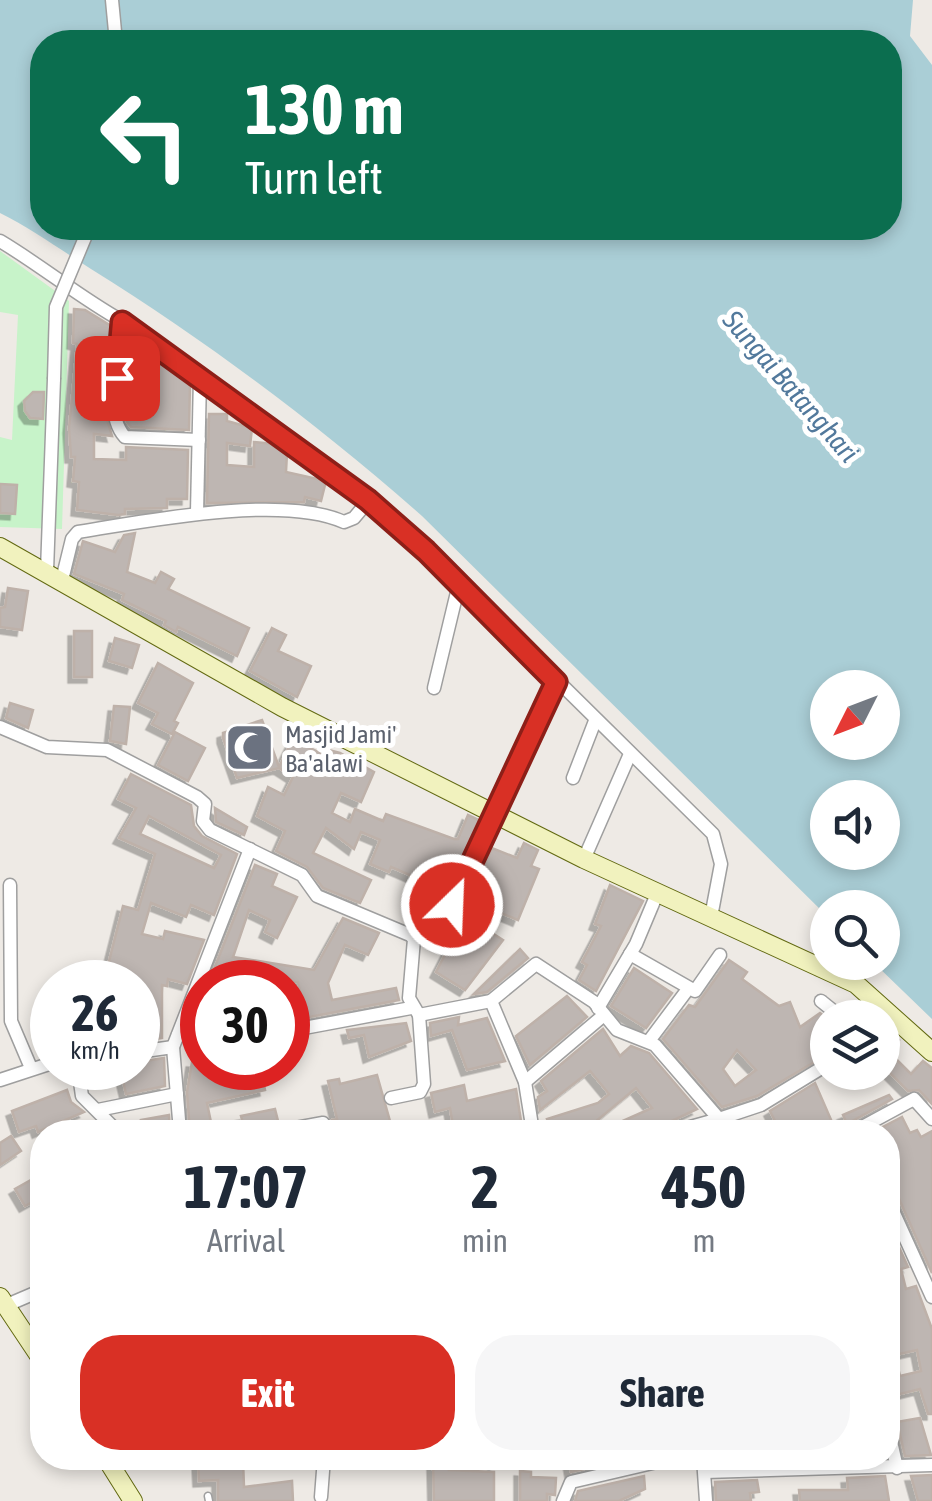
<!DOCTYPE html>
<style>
:root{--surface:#fff;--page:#f6f6f7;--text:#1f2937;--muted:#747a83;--accent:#d93025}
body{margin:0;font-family:"Asap Condensed",sans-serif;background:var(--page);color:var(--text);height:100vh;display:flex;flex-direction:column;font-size:38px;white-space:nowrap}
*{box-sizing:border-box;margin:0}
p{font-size:32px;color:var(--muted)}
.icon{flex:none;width:55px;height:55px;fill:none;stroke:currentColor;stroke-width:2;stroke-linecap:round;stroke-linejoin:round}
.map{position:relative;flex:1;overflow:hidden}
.details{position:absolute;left:30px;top:1120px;width:870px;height:350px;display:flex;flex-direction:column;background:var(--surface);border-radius:40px;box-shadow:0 5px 15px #0003}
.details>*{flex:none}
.hud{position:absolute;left:30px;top:30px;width:872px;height:210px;border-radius:40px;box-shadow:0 5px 15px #0003;background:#0b6e4f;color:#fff;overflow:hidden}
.needle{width:65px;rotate:228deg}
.fabs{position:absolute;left:810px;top:670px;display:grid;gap:20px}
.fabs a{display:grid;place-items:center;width:90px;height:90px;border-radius:50%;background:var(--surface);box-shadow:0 5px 15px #0003;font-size:50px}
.speed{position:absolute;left:30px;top:960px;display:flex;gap:20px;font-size:50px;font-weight:700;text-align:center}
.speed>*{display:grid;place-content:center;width:130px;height:130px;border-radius:50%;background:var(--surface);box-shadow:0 5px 15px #0003;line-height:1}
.speed small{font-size:25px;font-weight:400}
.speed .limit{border:15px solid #d22;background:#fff;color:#111}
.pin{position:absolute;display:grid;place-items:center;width:85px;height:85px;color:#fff;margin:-42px;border-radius:20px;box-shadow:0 5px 15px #0006}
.me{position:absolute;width:110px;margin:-55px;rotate:24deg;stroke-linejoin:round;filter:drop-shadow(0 0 8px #0008)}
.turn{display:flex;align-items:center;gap:35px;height:210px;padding:0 50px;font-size:45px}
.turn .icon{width:130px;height:130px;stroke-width:2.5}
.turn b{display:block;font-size:70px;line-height:85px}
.eta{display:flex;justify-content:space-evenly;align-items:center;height:170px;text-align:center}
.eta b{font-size:60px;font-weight:700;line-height:70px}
.action{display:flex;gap:20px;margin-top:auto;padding:20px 50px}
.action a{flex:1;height:115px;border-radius:40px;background:var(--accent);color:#fff;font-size:40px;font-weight:700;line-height:115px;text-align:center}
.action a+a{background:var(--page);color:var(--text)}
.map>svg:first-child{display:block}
.park{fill:#c7f3c9}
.water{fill:#aaced6;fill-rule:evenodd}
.building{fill:#beb6b2;stroke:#beb1a9;stroke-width:2.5;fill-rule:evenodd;filter:url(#shadow)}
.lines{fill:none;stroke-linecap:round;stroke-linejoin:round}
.lane-casing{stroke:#9f9f9f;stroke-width:9}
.street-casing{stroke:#9f9f9f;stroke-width:15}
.secondary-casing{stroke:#626911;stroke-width:20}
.lane{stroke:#fff;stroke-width:6}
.street{stroke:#fff;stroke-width:12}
.secondary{stroke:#f1f2be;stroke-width:18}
.street-bridge-casing{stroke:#9f9f9f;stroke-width:15;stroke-linecap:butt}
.street-bridge{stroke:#fff;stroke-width:12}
.route-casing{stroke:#8d1f18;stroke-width:25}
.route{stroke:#d93025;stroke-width:18}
.labels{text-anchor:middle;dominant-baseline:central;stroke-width:10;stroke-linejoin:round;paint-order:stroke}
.worship-label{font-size:25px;fill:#5b616d;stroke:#fff;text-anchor:start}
.water-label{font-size:28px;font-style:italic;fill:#52799c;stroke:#fff}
</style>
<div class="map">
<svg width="932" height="1501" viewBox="0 0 932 1501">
<defs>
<filter id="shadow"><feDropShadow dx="-5.5" dy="5.5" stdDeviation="0" flood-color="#0004"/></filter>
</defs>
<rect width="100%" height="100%" fill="#eeeae5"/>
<path class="park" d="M 0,251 L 69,301 L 62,529 L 0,527 L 0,437 L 12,440 L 18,315 L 0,312 Z"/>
<path class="water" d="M 0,0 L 913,0 L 910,36 L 932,65 L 932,1019 L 874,963 L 882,962 L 882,908 L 828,908 L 827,916 L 422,516 C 319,425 208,342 91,269 C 61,250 32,229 0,213 ZM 42,42 L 890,42 L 890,228 L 42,228 ZM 828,688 L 882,688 L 882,742 L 828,742 ZM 828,798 L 882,798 L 882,852 L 828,852 Z"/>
<g class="building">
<path d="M 74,309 L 85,310 L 111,326 L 105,373 L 98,372 L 95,409 L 104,409 L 112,436 L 94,434 L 94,459 L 126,460 L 126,447 L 188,450 L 187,499 L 167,499 L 167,508 L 125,509 L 125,514 L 118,515 L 77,510 L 79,482 L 73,481 L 75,457 L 71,457 L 69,428 L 77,344 L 73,343 Z"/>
<path d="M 158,362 L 190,383 L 189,430 L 131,427 L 127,422 L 124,378 L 159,377 Z"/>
<path d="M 33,392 L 44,392 L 43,419 L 30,418 L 25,411 L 24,401 Z"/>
<path d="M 209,414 L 227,414 L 227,421 L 252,428 L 250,446 L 227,443 L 227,465 L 254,467 L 254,442 L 275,444 L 287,453 L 286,472 L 326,481 L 321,501 L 305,497 L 304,502 L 207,503 Z"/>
<path d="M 0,484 L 17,485 L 15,514 L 0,513 Z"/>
<path d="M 135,533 L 127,572 L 155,583 L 161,572 L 174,579 L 168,589 L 249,628 L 237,656 L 178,627 L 176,632 L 164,625 L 166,621 L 122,600 L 124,594 L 74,574 L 83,541 L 115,552 L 124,535 Z"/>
<path d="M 8,588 L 28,591 L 22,630 L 0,627 L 0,608 L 5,607 Z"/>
<path d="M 272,628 L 286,635 L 278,651 L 311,666 L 297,697 L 250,671 Z"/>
<rect x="74" y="631" width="18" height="46"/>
<path d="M 115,638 L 139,645 L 132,668 L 109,661 Z"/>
<path d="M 158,663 L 193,683 L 174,721 L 178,723 L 172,734 L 152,724 L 158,713 L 138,703 Z"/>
<path d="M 10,703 L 33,710 L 28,728 L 6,718 Z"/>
<path d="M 114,706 L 130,707 L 126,744 L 110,741 Z"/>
<path d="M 262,720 L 279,767 L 293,739 L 322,754 L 325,749 L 340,753 L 374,772 L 361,802 L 341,793 L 332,813 L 350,822 L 355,809 L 383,821 L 386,814 L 454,839 L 458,839 L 468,815 L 481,821 L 454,877 L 425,865 L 419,879 L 391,867 L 389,872 L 370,864 L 380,840 L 361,832 L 354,849 L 326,828 L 313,853 L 371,880 L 360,903 L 323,888 L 307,867 L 276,851 L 285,831 L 257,816 L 268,787 L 284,795 L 293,777 L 279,768 L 237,778 L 223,738 L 223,733 Z"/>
<path d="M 175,732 L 205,748 L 188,781 L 158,765 Z"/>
<path d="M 131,774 L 191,805 L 194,826 L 202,836 L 237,854 L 214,915 L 191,905 L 186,917 L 151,903 L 142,934 L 163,939 L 165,931 L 204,940 L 187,984 L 168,979 L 167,986 L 162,985 L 162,1038 L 138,1042 L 138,982 L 85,982 L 86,970 L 106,973 L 123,906 L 138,910 L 155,854 L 119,838 L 136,808 L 118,799 ZM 149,816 L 221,855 L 214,868 L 140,834 Z"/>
<path d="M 215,808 L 247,827 L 244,835 L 216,822 Z"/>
<path d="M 524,843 L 538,850 L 531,866 L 539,869 L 518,920 L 469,900 L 492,848 L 517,858 Z"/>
<path d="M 255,865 L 277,874 L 272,886 L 297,897 L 277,938 L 265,932 L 270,920 L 249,910 L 233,957 L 314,970 L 343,918 L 379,933 L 368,955 L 345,945 L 328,983 L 332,1000 L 396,988 L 399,1000 L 288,1021 L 288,1006 L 303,1006 L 298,982 L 209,982 Z"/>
<path d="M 610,885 L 643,901 L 596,991 L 579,980 L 587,965 L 582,962 L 601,926 L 595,924 Z"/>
<path d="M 462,922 L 487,934 L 489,931 L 503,940 L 465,990 L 436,972 Z"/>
<path d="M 520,949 L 528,958 L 487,992 L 474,994 Z"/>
<path d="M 729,960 L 747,972 L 742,979 L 779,1006 L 790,1002 L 800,1027 L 820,1013 L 828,1019 L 828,1033 L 821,1038 L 828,1054 L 757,1096 L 722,1107 L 663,1039 L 689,1005 L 695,1007 ZM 737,1050 L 756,1070 L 735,1086 L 723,1069 Z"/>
<path d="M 634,968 L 672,993 L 646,1028 L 611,1006 Z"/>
<path d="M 567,996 L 587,1017 L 530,1065 L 516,1036 Z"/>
<path d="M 459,1017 L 458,1025 L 487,1018 L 505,1061 L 467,1070 L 452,1030 L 431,1036 L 430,1023 Z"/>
<path d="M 406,1023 L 411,1041 L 369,1057 L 364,1035 L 349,1038 L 347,1030 Z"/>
<path d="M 882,1024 L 899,1040 L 888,1051 L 911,1074 L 923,1061 L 932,1068 L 932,1104 L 919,1090 L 908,1091 L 882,1065 Z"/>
<path d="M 603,1029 L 620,1056 L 631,1046 L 649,1053 L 697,1109 L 649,1132 L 598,1132 L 652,1108 L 636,1088 L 583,1132 L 552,1132 L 547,1119 L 598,1103 L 609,1094 L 590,1071 L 540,1110 L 538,1097 L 547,1091 L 541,1081 Z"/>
<path d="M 164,1058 L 165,1086 L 126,1094 L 120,1068 L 138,1068 L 138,1062 Z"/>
<path d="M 192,1062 L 202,1063 L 202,1068 L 226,1068 L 225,1083 L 262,1075 L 265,1090 L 207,1103 L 213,1132 L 190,1132 L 187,1092 Z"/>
<path d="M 377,1075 L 390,1121 L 365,1127 L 365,1132 L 332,1132 L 332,1120 L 337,1119 L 328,1081 L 339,1079 L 340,1084 Z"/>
<path d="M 815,1083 L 832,1122 L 808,1132 L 753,1132 L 776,1123 L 770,1111 Z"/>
<path d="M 464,1085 L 467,1101 L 516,1089 L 521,1121 L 504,1132 L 454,1132 L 450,1108 L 435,1112 L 431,1093 Z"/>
<path d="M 67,1090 L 71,1102 L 84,1112 L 38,1132 L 36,1126 L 19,1132 L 12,1111 Z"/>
<path d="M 889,1095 L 892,1099 L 847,1124 L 843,1115 Z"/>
<path d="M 275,1109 L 278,1121 L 245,1131 L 241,1116 Z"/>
<path d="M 169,1115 L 170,1132 L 144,1132 L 141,1120 Z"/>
<path d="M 902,1117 L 910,1133 L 917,1130 L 921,1137 L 932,1131 L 932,1273 L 888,1174 L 888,1132 L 873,1132 Z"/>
<path d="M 11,1136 L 21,1151 L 0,1165 L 0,1143 Z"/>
<path d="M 31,1180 L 41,1197 L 25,1206 L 15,1189 Z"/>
<path d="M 888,1223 L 908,1267 L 901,1269 L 906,1289 L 916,1286 L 932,1329 L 932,1414 L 928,1414 L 920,1389 L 892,1396 L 888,1386 ZM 917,1350 L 921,1371 L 900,1376 L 895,1355 Z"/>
<path d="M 920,1418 L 931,1455 L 905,1456 L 897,1422 Z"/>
<path d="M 614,1458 L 614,1462 L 571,1472 L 569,1461 Z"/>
<path d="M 243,1460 L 244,1487 L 292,1481 L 293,1501 L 218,1501 L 218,1480 L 199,1481 L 198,1461 Z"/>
<path d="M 433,1463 L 449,1463 L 449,1470 L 494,1472 L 494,1501 L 434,1501 Z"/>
<path d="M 520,1471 L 531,1472 L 531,1477 L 556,1478 L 555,1495 L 547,1494 L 547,1501 L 520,1501 Z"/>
<path d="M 932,1475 L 932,1501 L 918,1501 L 911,1476 Z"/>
<path d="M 644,1476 L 645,1489 L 619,1501 L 575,1501 L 578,1491 Z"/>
<path d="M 885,1476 L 889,1501 L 800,1501 L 799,1490 L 848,1490 L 847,1478 Z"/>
<path d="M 757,1480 L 759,1492 L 750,1493 L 751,1501 L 716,1501 L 715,1482 Z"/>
</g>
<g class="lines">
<defs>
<path id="lane" d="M 208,1496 L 209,1501"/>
<g id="street">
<path d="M 112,0 L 116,42"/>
<path d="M 0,241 C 42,266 79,297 122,321 L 369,500 L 426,551 L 713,834 L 721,864 L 711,917"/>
<path d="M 122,321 C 119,352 102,413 125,437 L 199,440"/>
<path d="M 197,512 L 200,378"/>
<path d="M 47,571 L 54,379"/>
<path d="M 62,580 L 72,539 L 78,532 C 146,521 282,494 344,522 L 354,518 L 369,500"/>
<path d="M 434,688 L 459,584"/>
<path d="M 0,727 L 47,747 L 107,750 L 197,797 L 205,804 L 203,821 L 210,830 L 302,875 L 317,896 L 410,935 L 414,939 L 409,998 L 419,1015 L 491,1001"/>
<path d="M 573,778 L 595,721"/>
<path d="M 584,859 L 630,754"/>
<path d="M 10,885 L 11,1021 L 31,1068"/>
<path d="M 452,905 L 557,682"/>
<path d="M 630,954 L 695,991 L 720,955"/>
<path d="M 821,1001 L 842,1018"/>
<path d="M 598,1008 L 636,944 L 657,894"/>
<path d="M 288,1031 L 411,1008"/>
<path d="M 178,1035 L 202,1036"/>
<path d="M 649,1041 L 688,989"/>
<path d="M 138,1052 L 173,1047"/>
<path d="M 78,1068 L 82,1096 L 118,1132"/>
<path d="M 0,1080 L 52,1063"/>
<path d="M 525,1082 L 604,1015"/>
<path d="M 391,1098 L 420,1092 L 424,1084 L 419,1015"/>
<path d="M 98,1110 L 177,1094"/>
<path d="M 719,1119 L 761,1105 L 828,1064"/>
<path d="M 180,1132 L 173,1047 L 250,849"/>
<path d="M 274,1132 L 323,1123"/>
<path d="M 533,1132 L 525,1082 L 491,1001 L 536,964 L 594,1002 L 617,1030 L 655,1045 L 719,1119 L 683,1129 L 684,1132"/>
<path d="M 853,1132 L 914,1099 L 932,1119"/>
<path d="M 888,1200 L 932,1297"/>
<path d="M 7,1305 L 42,1290"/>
<path d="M 888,1428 L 897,1468"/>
<path d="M 486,1458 L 489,1463 L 515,1458"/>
<path d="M 703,1458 L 706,1501"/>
<path d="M 705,1472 L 932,1465"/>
<path d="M 321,1497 L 324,1458"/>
<path d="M 563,1501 L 571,1482 L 674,1458"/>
</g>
<g id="secondary">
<path d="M 0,547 L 282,707 L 584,859 L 856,984 L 932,1052"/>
<path d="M 0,1297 L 42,1360"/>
<path d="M 106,1458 L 133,1501"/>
</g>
</defs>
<use href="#lane" class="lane-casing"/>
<use href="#street" class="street-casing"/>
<use href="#secondary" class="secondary-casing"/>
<use href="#lane" class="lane"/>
<use href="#street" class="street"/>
<use href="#secondary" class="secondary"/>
<defs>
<path id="street-bridge" d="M 54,379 L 56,307 L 89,228"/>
</defs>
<use href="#street-bridge" class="street-bridge-casing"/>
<use href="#street-bridge" class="street-bridge"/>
</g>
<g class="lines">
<defs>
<path id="route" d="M 117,378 L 122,322 L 368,500 L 426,551 L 556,682 L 452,905"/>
</defs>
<use href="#route" class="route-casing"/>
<use href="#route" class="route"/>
</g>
<defs>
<symbol id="mosque-square" viewBox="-11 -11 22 22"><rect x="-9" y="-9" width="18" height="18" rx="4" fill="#6b7280" stroke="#fff"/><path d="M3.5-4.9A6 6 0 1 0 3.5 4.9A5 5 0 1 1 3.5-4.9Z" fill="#fff"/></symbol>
</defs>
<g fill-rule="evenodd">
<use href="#mosque-square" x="222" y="720" width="55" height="55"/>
</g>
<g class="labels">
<g class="worship-label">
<text x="285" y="734">Masjid Jami'<tspan x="285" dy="29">Ba'alawi</tspan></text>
</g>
<g class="water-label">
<text transform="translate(791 386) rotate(49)">Sungai Batanghari</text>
</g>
</g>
</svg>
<div class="fabs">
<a><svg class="needle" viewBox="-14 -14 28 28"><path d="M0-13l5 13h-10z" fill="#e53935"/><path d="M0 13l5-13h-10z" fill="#747a83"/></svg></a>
<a><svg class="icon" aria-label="sound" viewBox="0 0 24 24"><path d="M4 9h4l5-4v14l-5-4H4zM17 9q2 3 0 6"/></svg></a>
<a><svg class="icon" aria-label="search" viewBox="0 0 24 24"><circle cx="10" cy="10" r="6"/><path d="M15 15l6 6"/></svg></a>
<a><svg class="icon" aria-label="layers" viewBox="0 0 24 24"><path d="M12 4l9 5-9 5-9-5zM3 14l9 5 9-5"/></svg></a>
</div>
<div class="speed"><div>26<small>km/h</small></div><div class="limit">30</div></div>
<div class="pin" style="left:117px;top:378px;background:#d93025"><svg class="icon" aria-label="arrive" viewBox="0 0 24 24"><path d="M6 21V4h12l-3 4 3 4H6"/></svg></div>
<svg class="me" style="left:452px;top:905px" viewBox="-20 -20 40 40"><circle r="17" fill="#d93025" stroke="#fff" stroke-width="3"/><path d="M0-11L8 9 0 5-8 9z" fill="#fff"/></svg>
<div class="hud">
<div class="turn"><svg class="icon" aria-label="left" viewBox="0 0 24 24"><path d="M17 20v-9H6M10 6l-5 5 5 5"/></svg><div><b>130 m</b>Turn left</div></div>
</div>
<section class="details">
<div class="eta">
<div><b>17:07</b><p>Arrival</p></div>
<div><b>2</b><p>min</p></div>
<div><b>450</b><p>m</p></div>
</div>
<div class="action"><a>Exit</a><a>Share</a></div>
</section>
</div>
